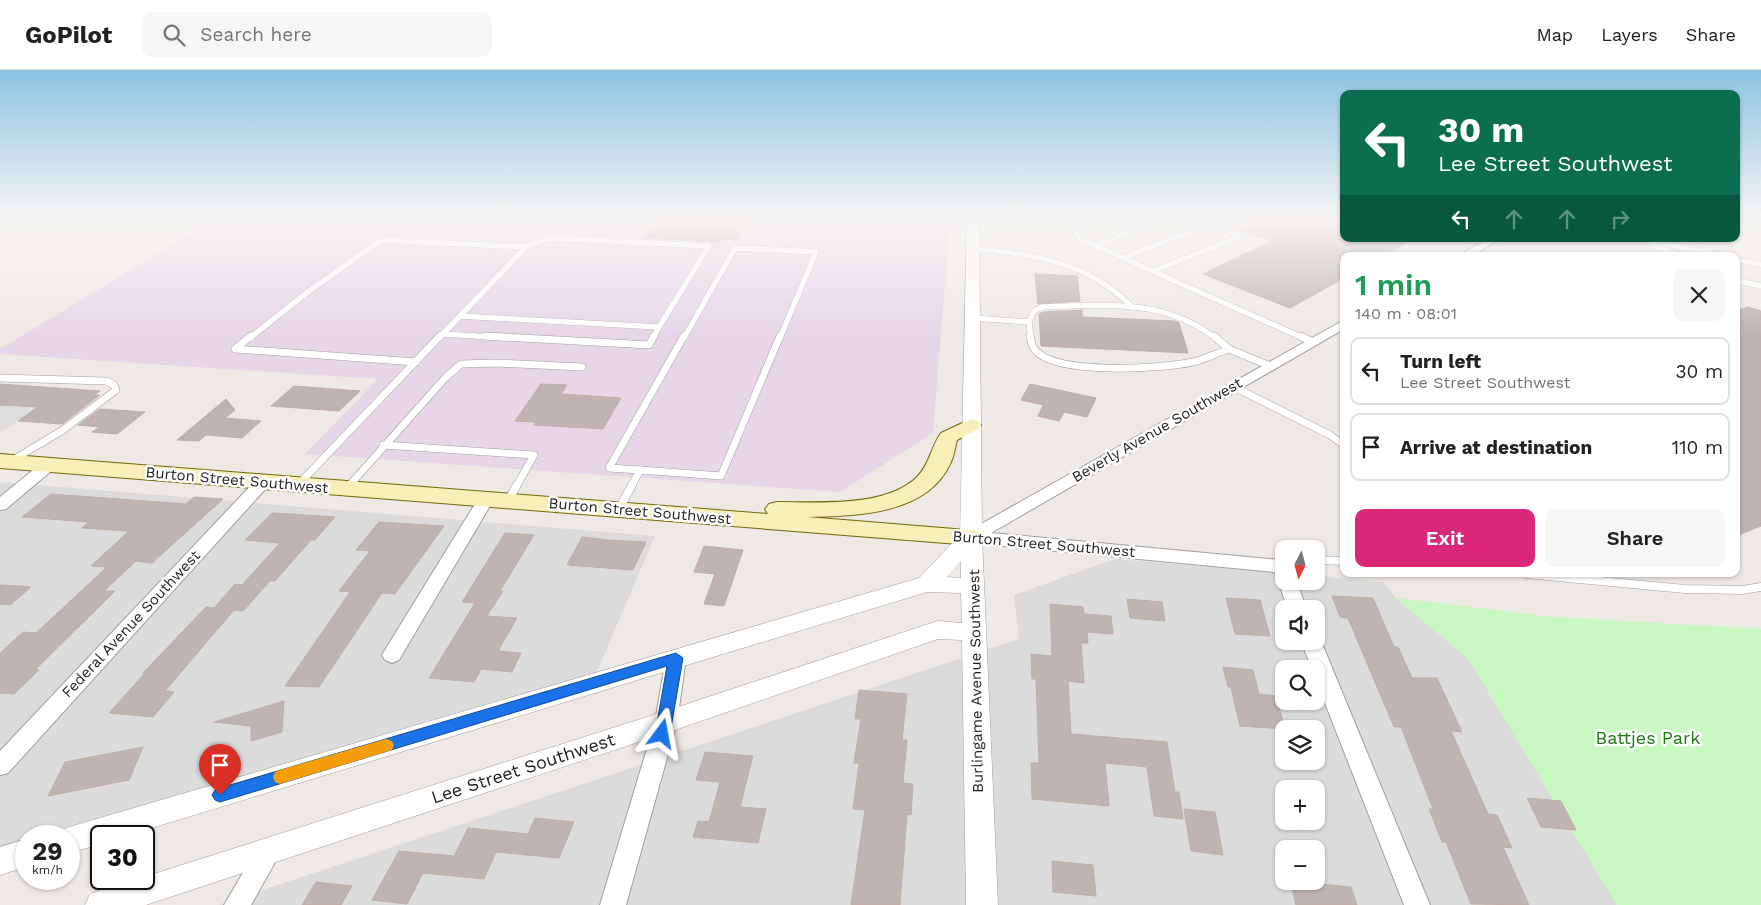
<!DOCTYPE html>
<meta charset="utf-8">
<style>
:root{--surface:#fff;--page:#f6f6f6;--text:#202124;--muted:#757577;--line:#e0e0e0;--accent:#db2777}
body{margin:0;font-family:"Work Sans",sans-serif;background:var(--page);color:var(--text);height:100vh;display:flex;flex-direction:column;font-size:19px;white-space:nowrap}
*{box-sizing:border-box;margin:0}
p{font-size:16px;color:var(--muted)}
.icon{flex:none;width:28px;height:28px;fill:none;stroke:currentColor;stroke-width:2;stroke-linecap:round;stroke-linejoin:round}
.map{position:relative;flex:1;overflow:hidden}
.panel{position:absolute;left:1340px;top:182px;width:400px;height:325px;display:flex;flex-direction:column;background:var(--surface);border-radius:10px;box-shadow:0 1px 4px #0004}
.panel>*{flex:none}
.top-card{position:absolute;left:1340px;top:20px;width:400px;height:152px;border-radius:10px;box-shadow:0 1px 4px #0004;background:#0b6e4f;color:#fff;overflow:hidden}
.needle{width:32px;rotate:186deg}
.fabs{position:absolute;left:1275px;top:470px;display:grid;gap:10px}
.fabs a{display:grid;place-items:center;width:50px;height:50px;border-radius:10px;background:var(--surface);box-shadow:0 1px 4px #0004;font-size:25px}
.speed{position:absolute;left:15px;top:755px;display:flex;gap:10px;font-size:25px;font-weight:700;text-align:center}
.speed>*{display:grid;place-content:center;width:65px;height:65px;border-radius:50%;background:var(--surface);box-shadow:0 1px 4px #0004;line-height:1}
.speed small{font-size:12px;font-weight:400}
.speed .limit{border:2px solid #111;border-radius:8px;background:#fff;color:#111}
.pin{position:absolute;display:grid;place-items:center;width:42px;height:42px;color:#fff;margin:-51px -21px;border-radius:50% 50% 50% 0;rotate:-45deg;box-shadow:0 0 5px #0007}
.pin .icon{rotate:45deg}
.me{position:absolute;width:55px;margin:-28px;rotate:13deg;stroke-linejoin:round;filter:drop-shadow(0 0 4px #0008)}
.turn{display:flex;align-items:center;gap:18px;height:105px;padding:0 15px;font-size:22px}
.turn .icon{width:65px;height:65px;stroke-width:2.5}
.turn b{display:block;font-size:35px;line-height:42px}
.lanes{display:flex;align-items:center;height:48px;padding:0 15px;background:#0003;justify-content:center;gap:25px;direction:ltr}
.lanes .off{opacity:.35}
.round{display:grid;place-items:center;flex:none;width:52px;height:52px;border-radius:10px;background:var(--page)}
.overview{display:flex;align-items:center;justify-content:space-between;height:85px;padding:0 15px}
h1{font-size:30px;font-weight:600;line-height:38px;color:#1e9e55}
.button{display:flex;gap:10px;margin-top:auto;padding:10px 15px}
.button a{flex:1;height:58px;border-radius:10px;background:var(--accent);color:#fff;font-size:20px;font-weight:600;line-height:58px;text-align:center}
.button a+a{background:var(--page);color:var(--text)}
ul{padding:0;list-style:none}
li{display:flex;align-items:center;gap:15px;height:68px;margin:0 10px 8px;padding:0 5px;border:2px solid var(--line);border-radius:10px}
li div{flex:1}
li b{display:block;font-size:19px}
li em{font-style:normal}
header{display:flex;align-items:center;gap:30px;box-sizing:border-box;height:70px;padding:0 25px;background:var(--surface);border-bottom:1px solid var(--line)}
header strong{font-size:24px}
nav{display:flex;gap:28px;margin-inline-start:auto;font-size:18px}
.search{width:350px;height:45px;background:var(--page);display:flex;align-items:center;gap:12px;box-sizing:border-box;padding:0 18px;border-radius:10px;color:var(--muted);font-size:19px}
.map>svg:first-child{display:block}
.residential{fill:#dcdbdb;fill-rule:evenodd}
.industrial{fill:#e7d6e7}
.park{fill:#c8f7c2}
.parking{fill:#dedede}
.building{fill:#bfb4b1;stroke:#bfada7}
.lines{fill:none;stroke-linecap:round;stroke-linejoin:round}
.service-far2-casing{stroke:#9f9f9f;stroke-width:6}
.service-far1-casing{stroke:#9f9f9f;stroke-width:8}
.service-casing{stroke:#9f9f9f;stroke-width:9}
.minor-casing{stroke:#9f9f9f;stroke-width:2}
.tertiary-casing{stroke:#9f9f9f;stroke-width:1}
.secondary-casing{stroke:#706809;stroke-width:2}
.service-far2{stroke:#fff;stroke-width:5.5}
.service-far1{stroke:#fff;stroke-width:7}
.service{stroke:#fff;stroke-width:8}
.minor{fill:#fff;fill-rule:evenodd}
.tertiary{fill:#fff;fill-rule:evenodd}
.secondary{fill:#f7eeba;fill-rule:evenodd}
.rail{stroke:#6c6c6c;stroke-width:2.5;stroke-dasharray:7 7;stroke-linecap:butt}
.route{fill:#1a73e8;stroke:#114b97}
.slow{fill:#f59e0b}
.labels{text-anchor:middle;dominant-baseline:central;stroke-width:5;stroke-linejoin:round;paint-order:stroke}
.street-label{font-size:15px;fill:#1e1e1e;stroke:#fff}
.near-park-label{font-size:18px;fill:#1b7810;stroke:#fff}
.near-street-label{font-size:18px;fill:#1e1e1e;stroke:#fff}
</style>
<header>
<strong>GoPilot</strong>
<div class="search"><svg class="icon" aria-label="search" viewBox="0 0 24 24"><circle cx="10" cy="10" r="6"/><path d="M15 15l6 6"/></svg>Search here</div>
<nav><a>Map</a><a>Layers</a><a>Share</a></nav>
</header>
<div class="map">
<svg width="1761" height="835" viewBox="0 0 1761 835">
<rect width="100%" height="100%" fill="#eee9e4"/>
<g class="residential">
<path d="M 0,412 L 655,466 L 596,604 L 53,766 L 26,766 L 26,774 L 0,782 Z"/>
<path d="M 1115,489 L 1284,503 L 1284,511 L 1316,511 L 1316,506 L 1384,512 L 1396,528 L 1469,590 L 1617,835 L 218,835 L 1019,569 L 1014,525 ZM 1284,539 L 1316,539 L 1316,571 L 1284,571 ZM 1284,599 L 1316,599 L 1316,631 L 1284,631 ZM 1284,659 L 1316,659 L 1316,691 L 1284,691 ZM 1284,719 L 1316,719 L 1316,751 L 1284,751 ZM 1284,779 L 1316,779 L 1316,811 L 1284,811 Z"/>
</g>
<path class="industrial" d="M 216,148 L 950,148 L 933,363 L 840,422 L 305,384 L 378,309 L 0,284 L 0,279 Z"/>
<path class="park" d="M 1396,528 L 1552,547 L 1761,559 L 1761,835 L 1617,835 L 1469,590 Z"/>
<path class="parking" d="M 0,335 L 38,337 L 0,363 Z"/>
<g class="building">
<path d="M 658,148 L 749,148 L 737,170 L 721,169 L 720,172 L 644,168 Z"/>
<path d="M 1264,148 L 1344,148 L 1344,169 L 1414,169 L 1383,186 L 1344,186 L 1344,208 L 1290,238 L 1203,204 L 1272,171 L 1239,159 Z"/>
<path d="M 1035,204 L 1077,206 L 1080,231 L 1038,234 Z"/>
<path d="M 1748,237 L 1761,241 L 1761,456 L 1736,466 L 1736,241 Z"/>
<path d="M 1082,240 L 1082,247 L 1175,251 L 1179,253 L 1188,283 L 1041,276 L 1039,244 L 1043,242 Z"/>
<path d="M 0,314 L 100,321 L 94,325 L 100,325 L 62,354 L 18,351 L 38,337 L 0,335 Z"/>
<path d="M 541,314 L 567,315 L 561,324 L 621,328 L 603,359 L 534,355 L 536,352 L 515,351 Z"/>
<path d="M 1030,314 L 1096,328 L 1087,347 L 1064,342 L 1059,351 L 1038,346 L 1043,335 L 1021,330 Z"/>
<path d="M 294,316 L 360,321 L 339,341 L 271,336 Z"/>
<path d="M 226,329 L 235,340 L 225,348 L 261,351 L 242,368 L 206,365 L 199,371 L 177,370 Z"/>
<path d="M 100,339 L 145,342 L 117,364 L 92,362 L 100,357 L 78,355 Z"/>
<path d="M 51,424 L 186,434 L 194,427 L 223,429 L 152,493 L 136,491 L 104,521 L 115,521 L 35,600 L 39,600 L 14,624 L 0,623 L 0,583 L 23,562 L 36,563 L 107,497 L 91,496 L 129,461 L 82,458 L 89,452 L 22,447 Z"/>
<path d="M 272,443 L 335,447 L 315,470 L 311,470 L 275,511 L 270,511 L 243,541 L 234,540 L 165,621 L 174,622 L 153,647 L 109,643 L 145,603 L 143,603 L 206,537 L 214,538 L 235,514 L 242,515 L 280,473 L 245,470 Z"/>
<path d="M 379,452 L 444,456 L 395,524 L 382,523 L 319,617 L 285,616 L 350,522 L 339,521 L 370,481 L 356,480 Z"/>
<path d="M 505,463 L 534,465 L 500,521 L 503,521 L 487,546 L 517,548 L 498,581 L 521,583 L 512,602 L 481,599 L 474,612 L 429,608 L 475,533 L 462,532 Z"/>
<path d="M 582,467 L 608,470 L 646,472 L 633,500 L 567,495 Z"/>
<path d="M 704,476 L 743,480 L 724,536 L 704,534 L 715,504 L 694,502 Z"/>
<path d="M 0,515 L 31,517 L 10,535 L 0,534 Z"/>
<path d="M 1332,526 L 1373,528 L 1394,577 L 1398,577 L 1412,608 L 1437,608 L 1462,662 L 1451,661 L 1488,744 L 1497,745 L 1512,778 L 1503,777 L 1529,835 L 1471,834 L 1446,772 L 1442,772 L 1429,739 L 1433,739 L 1401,657 L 1394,657 L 1348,548 L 1340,547 Z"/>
<path d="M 1226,528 L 1260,530 L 1270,566 L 1235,564 Z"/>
<path d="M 1127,529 L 1162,532 L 1165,551 L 1130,548 Z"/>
<path d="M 1050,534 L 1083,537 L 1084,544 L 1111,546 L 1113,564 L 1087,562 L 1088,573 L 1081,573 L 1084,613 L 1068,611 L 1071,664 L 1167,672 L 1175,722 L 1179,722 L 1183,749 L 1154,746 L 1147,697 L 1105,693 L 1109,736 L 1032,729 L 1031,693 L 1039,693 L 1036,609 L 1032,609 L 1031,584 L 1052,586 Z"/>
<path d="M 1223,597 L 1253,600 L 1259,624 L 1276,626 L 1285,659 L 1240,656 L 1231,617 L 1228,617 Z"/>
<path d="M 859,620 L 907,624 L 902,670 L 907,670 L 903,713 L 913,714 L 911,745 L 907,744 L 900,835 L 851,835 L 865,740 L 853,739 L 859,693 L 854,693 L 861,649 L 855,649 Z"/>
<path d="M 284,631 L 282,662 L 251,671 L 251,656 L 214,652 Z"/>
<path d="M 143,677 L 129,710 L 48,726 L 65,692 Z"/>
<path d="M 705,682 L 753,686 L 740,737 L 766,739 L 758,773 L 693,767 L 698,751 L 709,752 L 720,712 L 696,710 Z"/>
<path d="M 1527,728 L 1561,731 L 1576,760 L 1541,757 Z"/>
<path d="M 1184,739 L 1215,742 L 1223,785 L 1191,781 Z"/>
<path d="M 535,748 L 574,752 L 559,788 L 496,782 L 484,809 L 423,803 L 407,834 L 372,830 L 399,781 L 454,786 L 468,758 L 528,764 Z"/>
<path d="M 1052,791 L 1093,795 L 1096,826 L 1053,822 Z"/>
<path d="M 1290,811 L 1351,817 L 1357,835 L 1296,835 Z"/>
<path d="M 316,812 L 352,816 L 341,835 L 302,835 Z"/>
</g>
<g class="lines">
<defs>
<g id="service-far2">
<path d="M 847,148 L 907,152 L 917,148"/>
<path d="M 1109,148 L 1075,161 L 1078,168 L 1303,268"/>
<path d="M 108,158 L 126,148"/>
<path d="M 1642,169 L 1723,186"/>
<path d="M 1652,174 L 1680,186"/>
<path d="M 1095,176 L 1162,148"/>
<path d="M 972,178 C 1033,185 1087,191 1132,237"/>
<path d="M 1123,188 L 1210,154"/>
<path d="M 1736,189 L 1761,195"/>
<path d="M 1153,201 L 1241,166 L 1193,148"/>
<path d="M 1736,210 L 1761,216"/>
<path d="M 973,248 L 1029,252 L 1031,268"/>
<path d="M 1029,252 L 1034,241 L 1042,237 C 1103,235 1164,228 1215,268"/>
<path d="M 442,264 L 509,268"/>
<path d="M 250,268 L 309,221 L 381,170 L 525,177"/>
<path d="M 439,268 L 527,176 L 550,168 L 709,176 L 659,257 L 460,246"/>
<path d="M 653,268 L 659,257"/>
<path d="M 684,268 L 735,178 L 816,182 L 780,268"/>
</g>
<g id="service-far1">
<path d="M 251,266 L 235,279 L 416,292"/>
<path d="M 485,266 L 649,275 L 654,266"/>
<path d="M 1030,266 C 1031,271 1032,277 1036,281 C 1058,305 1162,299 1193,292 C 1205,289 1217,283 1229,279 L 1270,296"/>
<path d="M 1214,266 L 1229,279"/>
<path d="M 1300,266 L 1313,272"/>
<path d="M 0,308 L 106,311 L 114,315 L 116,320 L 63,360 L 13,390"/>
<path d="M 1234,317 L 1330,365 L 1344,375"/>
<path d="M 383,375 L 534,385 L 516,417"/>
<path d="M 640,400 L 721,406 L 780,266"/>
<path d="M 640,400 L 609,398 L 684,266"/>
<path d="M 298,415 L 440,266"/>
<path d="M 348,417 L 445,308 L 461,294 L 496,293 L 582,297"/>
<path d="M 631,417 L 640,400"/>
</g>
<g id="service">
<path d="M 346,419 L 349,415"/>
<path d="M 508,431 L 517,415"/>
<path d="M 619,439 L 632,415"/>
<path d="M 1316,490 L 1344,491"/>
<path d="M 1526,504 L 1685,519 L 1742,520 L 1761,517"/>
</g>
<g id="minor">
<path d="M 7,148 L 20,148 L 0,158 L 0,151 Z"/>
<path d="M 1487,169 L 1500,169 L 1472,186 L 1458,186 Z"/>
<path d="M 1344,250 L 1344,259 L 991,463 L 1280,490 L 1284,491 L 1284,511 L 1296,511 L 1307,539 L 1288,539 L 1278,511 L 1279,509 L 1274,502 L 971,473 L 965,471 L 962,467 L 965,463 Z"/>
<path d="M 50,389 L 58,394 L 56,397 L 6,439 L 0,440 L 0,427 L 44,391 Z"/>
<path d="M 263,407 L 269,409 L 271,412 L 269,415 L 8,703 L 0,705 L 0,681 L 257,409 Z"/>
<path d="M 486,424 L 492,425 L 494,429 L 399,590 L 392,593 L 385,590 L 382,585 L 385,580 L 478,429 L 480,425 Z"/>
<path d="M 1316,565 L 1321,571 L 1430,835 L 1404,835 L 1316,610 L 1316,599 L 1312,599 L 1301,571 L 1316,571 Z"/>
<path d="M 676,580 L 683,583 L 686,588 L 677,652 L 626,835 L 600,835 L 655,652 L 666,588 L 669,583 Z"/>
<path d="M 270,769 L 279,772 L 282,780 L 251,835 L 224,835 L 261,772 Z"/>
</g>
<g id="tertiary">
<path d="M 967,148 L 979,148 L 982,467 L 998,835 L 966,835 L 962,570 L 938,569 L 675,660 L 146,835 L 85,835 L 90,824 C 106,818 126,809 144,809 L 144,807 L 666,641 L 922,556 L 938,551 L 962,553 L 961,523 L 927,522 L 125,766 L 101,766 L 101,774 L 69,783 L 69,766 L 56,766 L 59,761 L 69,757 L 919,508 L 960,465 ZM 961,491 L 961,508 L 947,507 Z"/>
<path d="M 26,769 L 26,797 L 0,805 L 0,777 Z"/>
</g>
<path id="secondary" d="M 971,349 L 978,351 L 981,355 L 978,359 L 957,370 C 955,378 954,386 951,392 C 928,445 856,446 807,447 L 979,461 L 983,467 L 979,473 L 971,475 L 0,398 L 0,384 L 768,444 L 765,439 L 769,434 L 777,432 C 818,432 887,438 918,406 C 930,393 931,377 941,363 Z"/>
</defs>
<use href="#service-far2" class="service-far2-casing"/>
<use href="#service-far1" class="service-far1-casing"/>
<use href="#service" class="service-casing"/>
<use href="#minor" class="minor-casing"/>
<use href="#tertiary" class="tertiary-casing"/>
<use href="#secondary" class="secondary-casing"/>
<use href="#service-far2" class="service-far2"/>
<use href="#service-far1" class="service-far1"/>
<use href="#service" class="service"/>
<use href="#minor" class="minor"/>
<use href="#tertiary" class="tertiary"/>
<use href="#secondary" class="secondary"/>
<path class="rail" d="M 1736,150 L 1761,155"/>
</g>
<linearGradient id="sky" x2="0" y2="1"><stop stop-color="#8dc3e2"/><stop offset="0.56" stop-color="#f7f5f3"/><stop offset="1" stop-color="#f7f5f3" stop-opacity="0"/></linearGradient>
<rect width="1761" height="265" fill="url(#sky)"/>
<path class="route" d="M 676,583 L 683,588 L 670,664 L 668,669 L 662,670 L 657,669 L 655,664 L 667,596 L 220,732 L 215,730 L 212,725 L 215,720 L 220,718 Z"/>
<path class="slow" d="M 386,669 L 392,671 L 394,675 L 392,680 L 280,714 L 275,712 L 273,707 L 275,702 L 280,700 Z"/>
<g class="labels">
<g class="street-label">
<text transform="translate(1157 360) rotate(-30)">Beverly Avenue Southwest</text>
<text transform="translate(237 410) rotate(5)">Burton Street Southwest</text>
<text transform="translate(640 441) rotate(5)">Burton Street Southwest</text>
<text transform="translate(1044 474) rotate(5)">Burton Street Southwest</text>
<text transform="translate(131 554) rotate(-47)">Federal Avenue Southwest</text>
<text transform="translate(976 611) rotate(-91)">Burlingame Avenue Southwest</text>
</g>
<g class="near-park-label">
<text x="1648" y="667">Battjes Park</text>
</g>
<g class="near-street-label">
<text transform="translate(523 698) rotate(-18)">Lee Street Southwest</text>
</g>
</g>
</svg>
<div class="fabs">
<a><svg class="needle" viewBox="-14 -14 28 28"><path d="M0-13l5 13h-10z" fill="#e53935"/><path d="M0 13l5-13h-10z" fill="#757577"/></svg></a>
<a><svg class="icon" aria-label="sound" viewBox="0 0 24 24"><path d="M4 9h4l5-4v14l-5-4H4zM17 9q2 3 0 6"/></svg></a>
<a><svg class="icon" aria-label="search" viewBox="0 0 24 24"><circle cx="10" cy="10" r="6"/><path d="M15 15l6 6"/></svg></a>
<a><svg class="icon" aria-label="layers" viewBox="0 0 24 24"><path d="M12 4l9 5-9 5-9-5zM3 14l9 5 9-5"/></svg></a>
<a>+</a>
<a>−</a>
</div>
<div class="speed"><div>29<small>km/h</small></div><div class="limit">30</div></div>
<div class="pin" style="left:220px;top:725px;background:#d93025"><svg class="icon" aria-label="arrive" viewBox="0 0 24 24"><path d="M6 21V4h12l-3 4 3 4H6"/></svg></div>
<svg class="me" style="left:662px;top:664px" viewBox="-20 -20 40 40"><path d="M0-17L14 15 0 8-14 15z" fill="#1a73e8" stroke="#fff" stroke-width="4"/></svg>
<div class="top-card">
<div class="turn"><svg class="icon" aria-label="left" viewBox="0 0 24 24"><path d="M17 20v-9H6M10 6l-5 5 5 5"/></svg><div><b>30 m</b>Lee Street Southwest</div></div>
<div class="lanes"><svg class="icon" aria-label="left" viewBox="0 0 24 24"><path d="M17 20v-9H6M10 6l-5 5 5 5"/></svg><svg class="icon off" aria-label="ahead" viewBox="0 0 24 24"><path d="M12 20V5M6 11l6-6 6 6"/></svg><svg class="icon off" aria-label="ahead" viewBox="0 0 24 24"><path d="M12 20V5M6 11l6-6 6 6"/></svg><svg class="icon off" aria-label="right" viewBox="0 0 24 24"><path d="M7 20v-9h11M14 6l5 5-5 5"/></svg></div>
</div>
<section class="panel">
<div class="overview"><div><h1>1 min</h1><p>140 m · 08:01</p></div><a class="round"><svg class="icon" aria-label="close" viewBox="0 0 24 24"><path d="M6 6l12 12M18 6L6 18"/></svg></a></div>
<ul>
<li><svg class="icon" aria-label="left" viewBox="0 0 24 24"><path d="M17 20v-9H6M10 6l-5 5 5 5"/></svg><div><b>Turn left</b><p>Lee Street Southwest</p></div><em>30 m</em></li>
<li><svg class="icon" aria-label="arrive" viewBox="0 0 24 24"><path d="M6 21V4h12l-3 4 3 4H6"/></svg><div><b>Arrive at destination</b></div><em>110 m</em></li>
</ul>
<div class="button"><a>Exit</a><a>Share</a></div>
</section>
</div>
